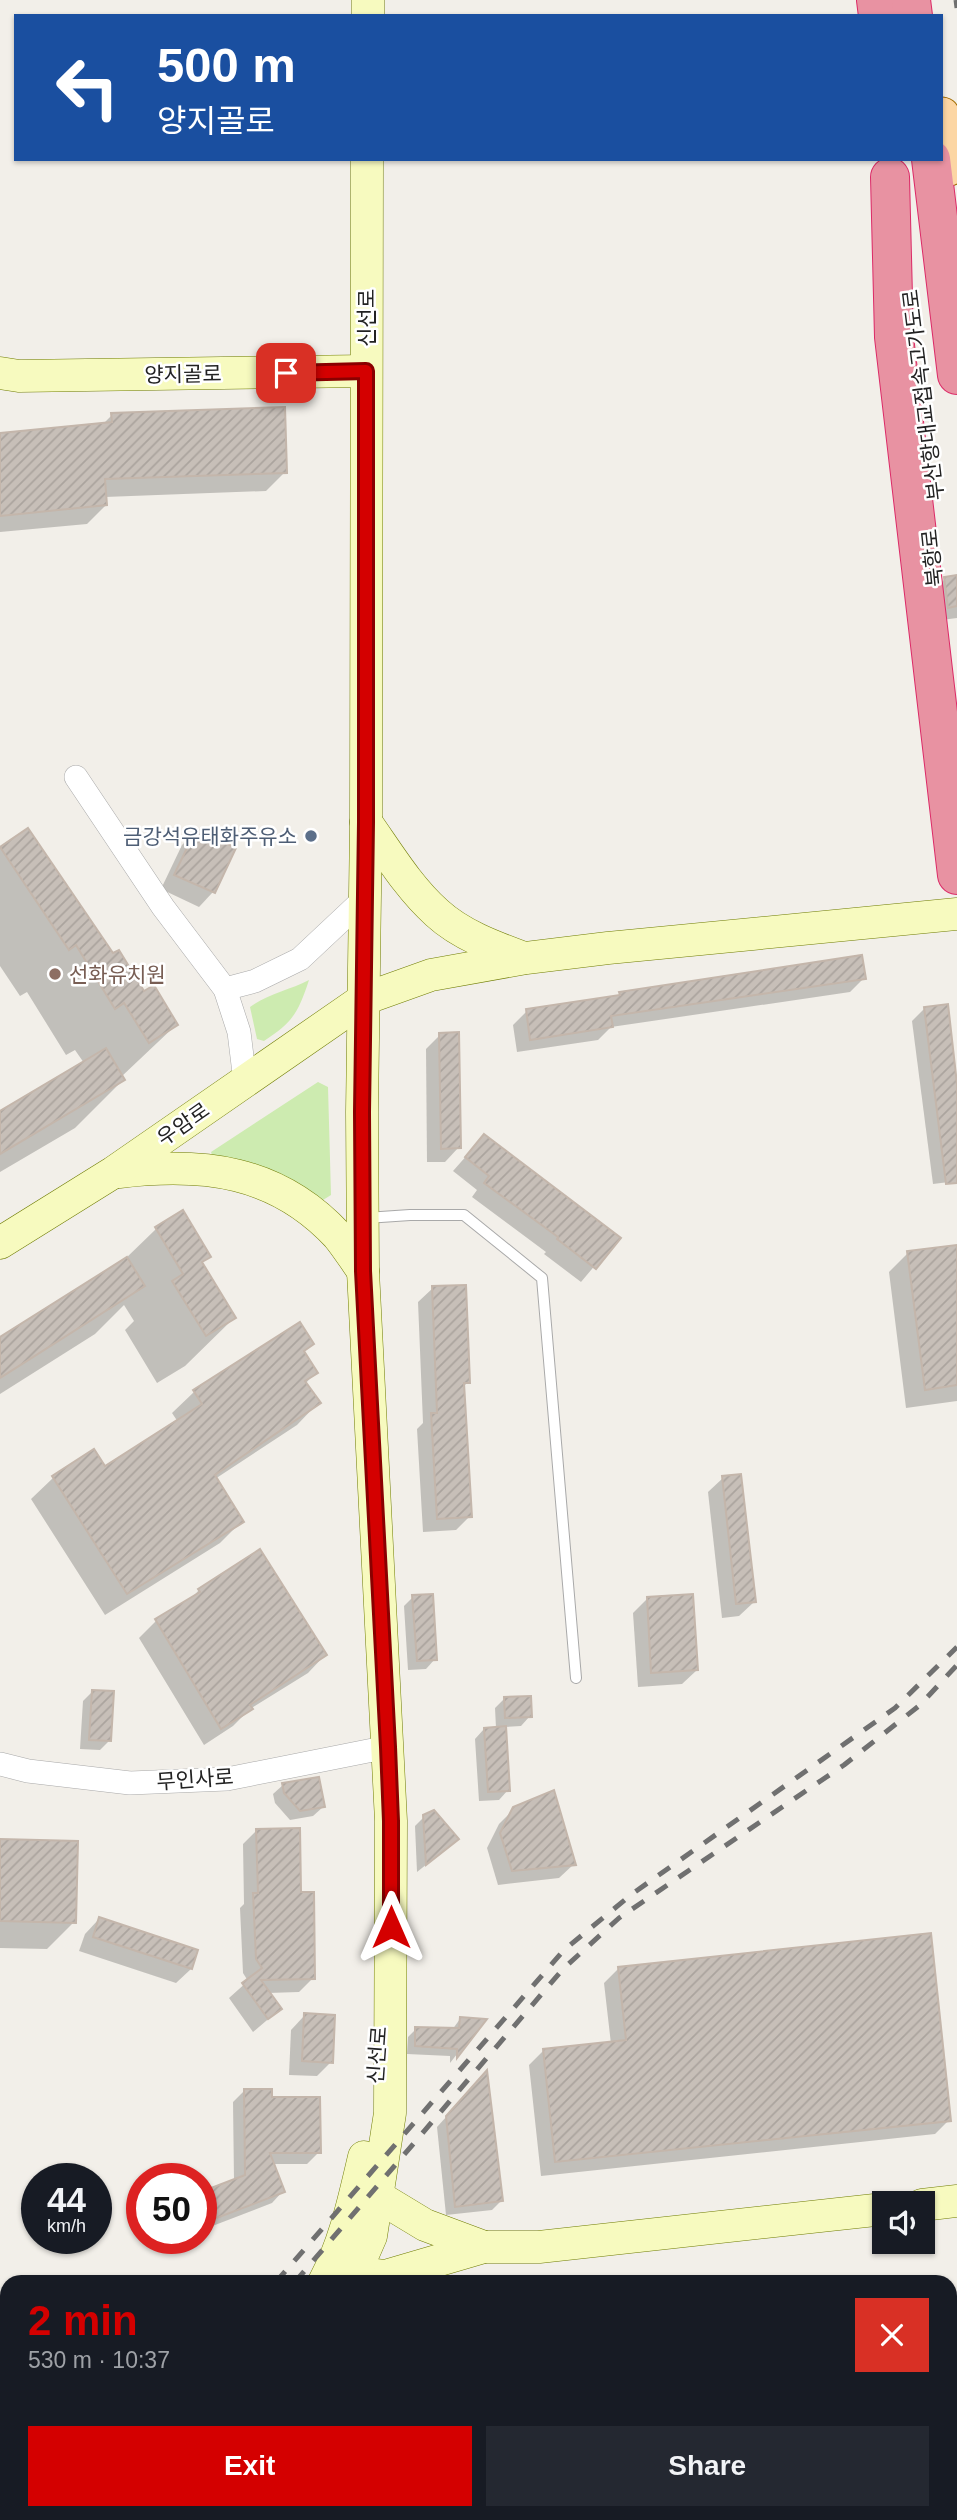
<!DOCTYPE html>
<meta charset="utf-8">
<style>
:root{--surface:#171b24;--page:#242831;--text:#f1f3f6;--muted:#9ea1a6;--accent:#d40000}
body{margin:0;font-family:Helvetica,"Noto Sans KR",sans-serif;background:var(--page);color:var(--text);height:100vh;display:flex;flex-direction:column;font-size:26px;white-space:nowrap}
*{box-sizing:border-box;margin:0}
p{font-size:23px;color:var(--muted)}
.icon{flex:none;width:38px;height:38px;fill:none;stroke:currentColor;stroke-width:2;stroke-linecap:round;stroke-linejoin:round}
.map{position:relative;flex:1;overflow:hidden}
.sheet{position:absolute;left:0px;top:2275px;width:957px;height:245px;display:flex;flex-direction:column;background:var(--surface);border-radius:21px 21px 0 0;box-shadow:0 2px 5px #0004}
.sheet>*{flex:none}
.guide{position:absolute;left:14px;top:14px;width:929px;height:147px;border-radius:0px;box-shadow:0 2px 5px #0004;background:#1a4fa0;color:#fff;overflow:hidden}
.controls{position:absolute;left:872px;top:2191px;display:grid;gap:14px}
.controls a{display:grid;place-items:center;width:63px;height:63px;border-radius:0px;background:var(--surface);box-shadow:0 2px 5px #0004;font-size:35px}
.speed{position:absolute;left:21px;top:2163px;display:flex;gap:14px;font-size:35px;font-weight:700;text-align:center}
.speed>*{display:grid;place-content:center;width:91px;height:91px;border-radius:50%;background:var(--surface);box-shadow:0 2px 5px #0004;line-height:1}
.speed small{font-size:18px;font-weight:400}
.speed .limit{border:10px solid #d22;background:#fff;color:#111}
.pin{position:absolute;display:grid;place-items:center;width:60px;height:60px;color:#fff;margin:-30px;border-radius:14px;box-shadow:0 4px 10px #0006}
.me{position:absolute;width:77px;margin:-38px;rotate:0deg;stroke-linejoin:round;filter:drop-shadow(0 0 5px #0008)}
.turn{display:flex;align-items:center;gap:24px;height:147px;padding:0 28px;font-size:32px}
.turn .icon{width:91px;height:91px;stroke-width:2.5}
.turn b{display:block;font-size:49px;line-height:60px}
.round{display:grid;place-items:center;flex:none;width:74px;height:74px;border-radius:0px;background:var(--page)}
.overview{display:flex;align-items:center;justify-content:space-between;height:119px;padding:0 28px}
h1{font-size:42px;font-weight:600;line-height:52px;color:var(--accent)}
.button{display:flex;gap:14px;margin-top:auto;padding:14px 28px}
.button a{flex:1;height:80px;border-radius:0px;background:var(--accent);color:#fff;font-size:28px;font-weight:600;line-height:80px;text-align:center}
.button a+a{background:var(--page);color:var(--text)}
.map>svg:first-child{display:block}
.grass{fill:#cdebb0}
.shadow{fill:#0003}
.building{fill:url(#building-hatch);stroke:#c4b6ab;stroke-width:2}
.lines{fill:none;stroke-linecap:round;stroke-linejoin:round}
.lane-casing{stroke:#a9a9a9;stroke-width:12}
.street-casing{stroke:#a9a9a9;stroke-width:24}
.secondary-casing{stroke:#707d05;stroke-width:33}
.primary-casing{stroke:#a06b00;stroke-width:37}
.highway-casing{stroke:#dc2a67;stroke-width:40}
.lane{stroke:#fff;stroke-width:10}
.street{stroke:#fff;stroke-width:23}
.secondary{stroke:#f7fabf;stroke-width:32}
.primary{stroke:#fcd6a4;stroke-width:35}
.highway{stroke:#e892a2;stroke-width:38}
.rail{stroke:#707070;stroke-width:5;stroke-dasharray:14 14;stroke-linecap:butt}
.route-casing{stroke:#8a0000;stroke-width:18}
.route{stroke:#d40000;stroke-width:12}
.service-dot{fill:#5c6f8a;stroke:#fff;stroke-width:2.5}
.education-dot{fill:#8d6e63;stroke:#fff;stroke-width:2.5}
.labels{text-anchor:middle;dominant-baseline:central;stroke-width:5;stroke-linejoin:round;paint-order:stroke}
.street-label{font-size:21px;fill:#222;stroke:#fff}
.service-label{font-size:21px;fill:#4e5e75;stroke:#fff;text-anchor:end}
.education-label{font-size:21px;fill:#785e54;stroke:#fff;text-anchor:start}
</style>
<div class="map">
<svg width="957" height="2520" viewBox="0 0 957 2520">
<defs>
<pattern id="building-hatch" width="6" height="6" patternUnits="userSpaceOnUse" patternTransform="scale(1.75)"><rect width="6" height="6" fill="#c7bfb8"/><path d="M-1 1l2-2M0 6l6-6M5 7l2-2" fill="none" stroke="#aba49e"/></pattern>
</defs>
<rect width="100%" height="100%" fill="#f2efe9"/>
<g class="grass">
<path d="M 309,980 C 298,1013 293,1022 264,1041 L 257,1039 L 250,1007 C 267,994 290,990 309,980 Z"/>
<path d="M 318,1082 L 328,1087 L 331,1195 L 323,1200 C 300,1186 278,1171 252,1163 C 240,1160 226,1160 213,1158 L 211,1152 Z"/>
</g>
<g class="shadow">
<path d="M 112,415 L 285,472 L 266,491 L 105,497 L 106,505 L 87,524 L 0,532 L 0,435 L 102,425 Z"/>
<path d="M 957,576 L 957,618 L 934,621 L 931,593 L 945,579 Z"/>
<path d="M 28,830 L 112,956 L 143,993 L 176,1025 L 121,1077 L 123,1080 L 75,1128 L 0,1172 L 0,1113 L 84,1063 L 75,1050 L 66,1055 L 27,992 L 20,996 L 0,966 L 0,849 Z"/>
<path d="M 196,831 L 234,849 L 213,892 L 199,907 L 161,889 L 182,845 Z"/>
<path d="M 864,978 L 850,992 L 611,1027 L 598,1040 L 517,1052 L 513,1025 L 527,1011 L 617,997 L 620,994 Z"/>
<path d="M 925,1008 L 957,1088 L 957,1181 L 933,1184 L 912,1021 Z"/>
<path d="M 440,1035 L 459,1147 L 445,1162 L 427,1162 L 426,1049 Z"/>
<path d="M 484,1136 L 618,1238 L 581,1282 L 544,1254 L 546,1252 L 472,1197 L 477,1190 L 453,1171 Z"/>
<path d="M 182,1213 L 209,1256 L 201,1264 L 234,1318 L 185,1366 L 157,1383 L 125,1330 L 134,1321 L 124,1305 L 95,1334 L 0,1394 L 0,1339 L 123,1261 L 156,1229 Z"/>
<path d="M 957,1247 L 957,1401 L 906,1408 L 889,1272 L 908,1253 Z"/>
<path d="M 433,1288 L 468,1382 L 462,1388 L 470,1516 L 456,1530 L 423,1532 L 417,1429 L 423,1423 L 418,1302 Z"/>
<path d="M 312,1344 L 303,1353 L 316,1372 L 305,1384 L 318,1403 L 297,1425 L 215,1479 L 242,1521 L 220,1543 L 105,1615 L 31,1499 L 53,1478 L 93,1451 L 104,1468 L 178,1422 L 172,1413 L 194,1392 Z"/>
<path d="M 723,1478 L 754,1602 L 739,1616 L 722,1618 L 708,1492 Z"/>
<path d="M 199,1590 L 325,1655 L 308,1673 L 250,1709 L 233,1726 L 204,1745 L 139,1638 L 156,1621 L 188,1602 Z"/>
<path d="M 413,1597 L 435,1659 L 426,1669 L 408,1670 L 404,1606 Z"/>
<path d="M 647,1599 L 697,1670 L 682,1684 L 638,1687 L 633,1613 Z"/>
<path d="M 92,1692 L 109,1741 L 100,1750 L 80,1749 L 83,1701 Z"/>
<path d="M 504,1699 L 530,1716 L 521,1726 L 504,1727 L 508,1790 L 499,1800 L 479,1801 L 475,1739 L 484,1729 L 496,1728 L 495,1708 Z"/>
<path d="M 283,1785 L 323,1807 L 313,1816 L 290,1820 L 275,1803 L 273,1794 Z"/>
<path d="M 514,1809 L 574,1864 L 559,1878 L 498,1885 L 487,1848 L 499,1824 Z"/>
<path d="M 424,1817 L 447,1848 L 417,1872 L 415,1826 Z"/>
<path d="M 257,1830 L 313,1978 L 299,1992 L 268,1993 L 280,2009 L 253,2032 L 229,1998 L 248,1981 L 243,1973 L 240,1908 L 244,1904 L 243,1844 Z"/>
<path d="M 0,1841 L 74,1922 L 47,1949 L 0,1948 Z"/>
<path d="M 99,1919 L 191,1969 L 176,1983 L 79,1951 L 85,1934 Z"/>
<path d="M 619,1968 L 949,2120 L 935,2134 L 541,2176 L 529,2065 L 543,2051 L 611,2044 L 604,1983 Z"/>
<path d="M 305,2015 L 331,2062 L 317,2076 L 289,2075 L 291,2030 Z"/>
<path d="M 460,2019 L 483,2021 L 450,2063 L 450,2056 L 407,2054 L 408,2037 L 416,2029 L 452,2030 Z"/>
<path d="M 478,2082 L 501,2201 L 492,2210 L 446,2215 L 437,2127 Z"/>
<path d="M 244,2091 L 270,2099 L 319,2152 L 307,2164 L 273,2164 L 283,2191 L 272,2203 L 202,2230 L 201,2196 L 234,2181 L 233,2102 Z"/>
</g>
<g class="building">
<path d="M 285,407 L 287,473 L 105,479 L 107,505 L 0,516 L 0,433 L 112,422 L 111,413 Z"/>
<path d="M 957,575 L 957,606 L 948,608 L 944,577 Z"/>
<path d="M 28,828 L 113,953 L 119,950 L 144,991 L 154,985 L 178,1025 L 149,1043 L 124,1003 L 115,1009 L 76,945 L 69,950 L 0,847 Z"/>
<path d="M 196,829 L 236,848 L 215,893 L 174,875 Z"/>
<path d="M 862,955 L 866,979 L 611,1016 L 613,1027 L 530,1040 L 526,1009 L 620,995 L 619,992 Z"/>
<path d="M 948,1004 L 957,1084 L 957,1183 L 946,1184 L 924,1007 Z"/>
<path d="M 459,1032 L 461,1148 L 441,1149 L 439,1033 Z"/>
<path d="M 106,1048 L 125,1080 L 0,1154 L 0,1111 Z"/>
<path d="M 484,1134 L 621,1238 L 596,1269 L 557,1239 L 558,1237 L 484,1183 L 489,1176 L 465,1157 Z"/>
<path d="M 183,1210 L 211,1257 L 202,1262 L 236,1318 L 206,1336 L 172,1281 L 183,1274 L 155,1227 Z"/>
<path d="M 957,1245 L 957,1385 L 925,1390 L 907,1251 Z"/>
<path d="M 127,1257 L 145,1286 L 0,1378 L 0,1337 Z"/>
<path d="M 466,1285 L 470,1383 L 464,1383 L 472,1517 L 437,1519 L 431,1413 L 437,1413 L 432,1286 Z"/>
<path d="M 300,1322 L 314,1344 L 304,1351 L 318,1373 L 305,1381 L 321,1403 L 215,1475 L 244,1522 L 127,1594 L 52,1476 L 94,1449 L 105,1466 L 202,1404 L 193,1390 Z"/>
<path d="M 741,1474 L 756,1602 L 736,1604 L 722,1476 Z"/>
<path d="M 260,1549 L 327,1655 L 250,1705 L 253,1709 L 221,1729 L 155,1619 L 200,1592 L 198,1589 Z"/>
<path d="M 433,1594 L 437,1660 L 417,1661 L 412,1595 Z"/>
<path d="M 693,1594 L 698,1670 L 651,1673 L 647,1597 Z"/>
<path d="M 92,1690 L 114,1691 L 111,1741 L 89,1740 Z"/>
<path d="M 531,1696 L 532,1717 L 505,1718 L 504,1697 Z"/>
<path d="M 506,1726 L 510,1791 L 488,1792 L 484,1728 Z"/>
<path d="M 319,1777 L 325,1807 L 300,1811 L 284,1793 L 282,1783 Z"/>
<path d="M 554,1790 L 576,1865 L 512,1871 L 500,1833 L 513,1807 Z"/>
<path d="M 434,1810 L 459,1839 L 426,1865 L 423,1815 Z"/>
<path d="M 300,1828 L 301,1892 L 314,1892 L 315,1979 L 261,1980 L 282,2009 L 268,2019 L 242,1983 L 262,1968 L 256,1959 L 253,1893 L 258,1893 L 256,1829 Z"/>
<path d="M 0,1839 L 78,1841 L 76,1923 L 0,1921 Z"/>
<path d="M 99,1917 L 198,1950 L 192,1969 L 93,1937 Z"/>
<path d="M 931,1933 L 951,2121 L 555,2162 L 543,2049 L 626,2040 L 618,1967 Z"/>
<path d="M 304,2013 L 335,2015 L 333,2063 L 302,2061 Z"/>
<path d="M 460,2017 L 487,2019 L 457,2058 L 457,2049 L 415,2046 L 415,2027 L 459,2028 Z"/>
<path d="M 487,2070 L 503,2201 L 455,2207 L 446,2116 Z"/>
<path d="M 244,2089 L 272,2089 L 272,2097 L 320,2097 L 321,2153 L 270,2153 L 285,2192 L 214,2219 L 203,2191 L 245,2175 Z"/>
</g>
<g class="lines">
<defs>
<path id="lane" d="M 366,1218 L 410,1215 L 464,1215 L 542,1278 L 576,1678"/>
<g id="street">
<path d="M 76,777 L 163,907 L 225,989 L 239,1032 L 245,1081"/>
<path d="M 225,989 L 255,981 L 300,959 L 365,898"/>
<path d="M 0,1764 L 28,1771 L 130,1783 L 227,1779 L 388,1747"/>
</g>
<g id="secondary">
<path d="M 368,16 L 368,0"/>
<path d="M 0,373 L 19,376 L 366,371"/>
<path d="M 366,822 C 388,853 408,887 437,913 C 461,935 494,947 524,958"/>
<path d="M 119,1172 C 203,1162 277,1170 338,1236 C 347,1247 355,1260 363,1271"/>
<path d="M 0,1243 L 114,1172 L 364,999 L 431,975 L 526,958 L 608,948 L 957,914"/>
<path d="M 377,2196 L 425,2225 L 484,2247"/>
<path d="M 922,2205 L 957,2201"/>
<path d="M 332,2267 L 355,2273 L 385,2276 L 484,2247 L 539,2247 L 884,2209"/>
<path d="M 324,2282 C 345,2243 354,2199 364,2157"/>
<path d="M 351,2282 L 371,2236 L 390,2113 L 391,1821 L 363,1271 L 362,1112 L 366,822 L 367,159"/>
<path d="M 139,2520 L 146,2513"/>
<path d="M 173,2520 L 179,2513"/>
</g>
<path id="primary" d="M 942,115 L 949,168"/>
<g id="highway">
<path d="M 876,0 L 878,16"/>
<path d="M 911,0 L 913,16"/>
<path d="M 931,159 L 957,375"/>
<path d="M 890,177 L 894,337 L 957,875"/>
</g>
</defs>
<use href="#lane" class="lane-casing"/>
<use href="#street" class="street-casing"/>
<use href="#secondary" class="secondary-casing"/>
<use href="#primary" class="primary-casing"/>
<use href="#highway" class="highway-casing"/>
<use href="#lane" class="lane"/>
<use href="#street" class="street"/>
<use href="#secondary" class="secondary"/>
<use href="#primary" class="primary"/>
<use href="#highway" class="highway"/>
<g class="rail">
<path d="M 956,0 L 957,8"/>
<path d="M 276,2282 L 564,1950 L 632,1894 L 895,1708 L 957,1647"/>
<path d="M 295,2282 L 563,1969 L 619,1918 L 844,1765 L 920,1705 L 957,1665"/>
<path d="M 72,2520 L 78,2513"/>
<path d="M 91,2520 L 97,2513"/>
</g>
</g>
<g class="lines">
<defs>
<path id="route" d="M 286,373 L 366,371 L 366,822 L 362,1112 L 363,1271 L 388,1747 L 391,1821 L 391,1927"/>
</defs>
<use href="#route" class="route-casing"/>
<use href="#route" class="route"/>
</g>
<circle class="service-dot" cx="311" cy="836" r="7"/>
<circle class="education-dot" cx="55" cy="974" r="7"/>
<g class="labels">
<g class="street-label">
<text transform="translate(366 318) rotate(-90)">신선로</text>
<text transform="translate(183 374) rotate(-1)">양지골로</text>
<text transform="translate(923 395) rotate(-97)">부산항대교접속고가도로</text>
<text transform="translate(932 558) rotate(-96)">북항로</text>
<text transform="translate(183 1124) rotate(-35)">우암로</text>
<text transform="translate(195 1779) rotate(-4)">무인사로</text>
<text transform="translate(377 2055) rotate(-86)">신선로</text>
</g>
<g class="service-label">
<text x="297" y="836">금강석유태화주유소</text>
</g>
<g class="education-label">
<text x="69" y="974">선화유치원</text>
</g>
</g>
</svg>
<div class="controls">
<a><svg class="icon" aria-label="sound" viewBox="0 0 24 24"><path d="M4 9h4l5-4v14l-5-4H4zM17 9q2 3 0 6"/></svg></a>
</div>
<div class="speed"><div>44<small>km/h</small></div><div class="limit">50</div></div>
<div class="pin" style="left:286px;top:373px;background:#d93025"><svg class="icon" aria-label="arrive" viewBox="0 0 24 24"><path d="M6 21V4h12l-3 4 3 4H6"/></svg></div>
<svg class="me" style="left:391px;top:1927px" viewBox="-20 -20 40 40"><path d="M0-17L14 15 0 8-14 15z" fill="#d40000" stroke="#fff" stroke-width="4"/></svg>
<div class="guide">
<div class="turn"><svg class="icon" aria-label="left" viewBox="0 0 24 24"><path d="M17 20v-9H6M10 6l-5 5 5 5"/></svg><div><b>500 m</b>양지골로</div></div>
</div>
<section class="sheet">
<div class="overview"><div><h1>2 min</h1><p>530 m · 10:37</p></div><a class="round" style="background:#d93025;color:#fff"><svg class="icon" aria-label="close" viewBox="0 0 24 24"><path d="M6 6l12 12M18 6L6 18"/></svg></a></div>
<div class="button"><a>Exit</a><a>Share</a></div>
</section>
</div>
